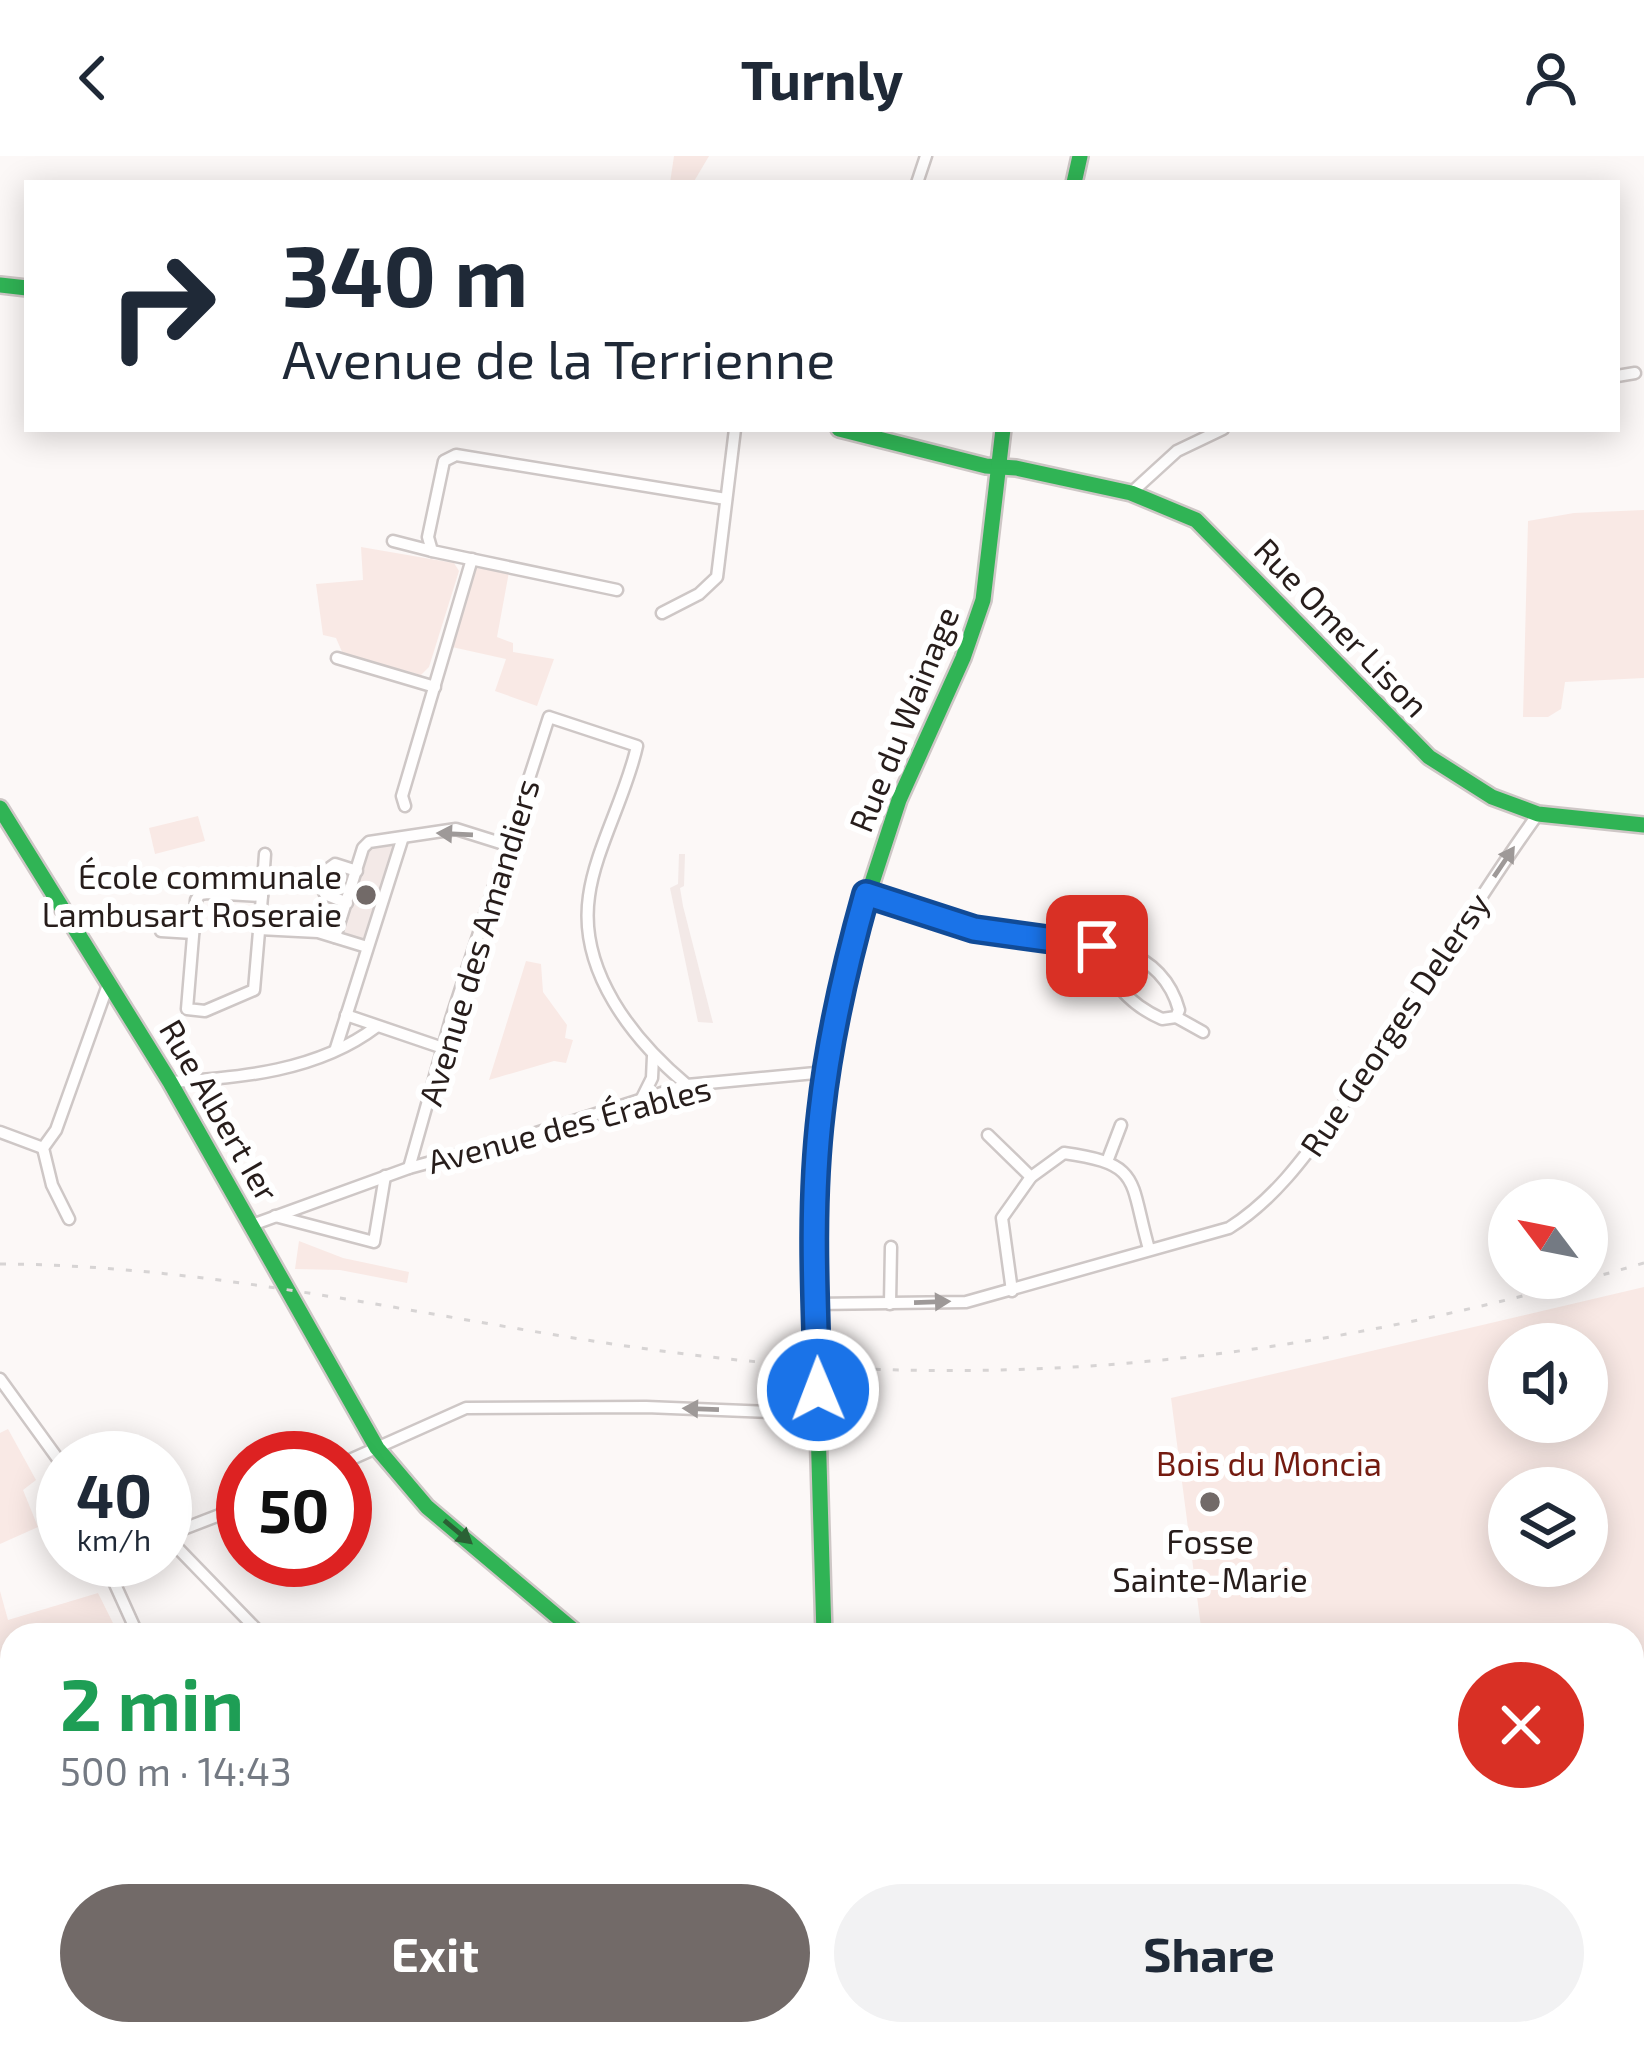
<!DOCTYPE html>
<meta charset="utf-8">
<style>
:root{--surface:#fff;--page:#f2f2f3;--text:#1f2937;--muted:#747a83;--accent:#726a68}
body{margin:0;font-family:"Exo 2",sans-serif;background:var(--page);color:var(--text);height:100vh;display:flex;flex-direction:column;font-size:45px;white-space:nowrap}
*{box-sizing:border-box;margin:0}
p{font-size:39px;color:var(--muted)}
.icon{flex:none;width:66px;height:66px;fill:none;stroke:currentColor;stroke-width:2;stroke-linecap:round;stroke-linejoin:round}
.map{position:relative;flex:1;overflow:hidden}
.sheet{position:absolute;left:0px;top:1467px;width:1644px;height:423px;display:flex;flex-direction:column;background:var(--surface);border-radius:36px 36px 0 0;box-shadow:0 6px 30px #0003}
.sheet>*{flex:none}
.guide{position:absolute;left:24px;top:24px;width:1596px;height:252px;border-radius:0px;box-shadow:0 6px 30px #0003;background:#fff;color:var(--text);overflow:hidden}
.needle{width:78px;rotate:302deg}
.fabs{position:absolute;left:1488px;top:1023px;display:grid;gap:24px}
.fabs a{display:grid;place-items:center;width:120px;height:120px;border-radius:50%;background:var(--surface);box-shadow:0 6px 30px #0003;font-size:60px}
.speed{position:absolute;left:36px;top:1275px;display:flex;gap:24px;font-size:60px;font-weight:700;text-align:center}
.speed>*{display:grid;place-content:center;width:156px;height:156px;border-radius:50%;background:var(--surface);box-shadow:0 6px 30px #0003;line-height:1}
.speed small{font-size:30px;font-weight:400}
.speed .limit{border:18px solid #d22;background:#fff;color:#111}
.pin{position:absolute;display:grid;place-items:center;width:102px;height:102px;color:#fff;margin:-51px;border-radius:24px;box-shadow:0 6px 18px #0006}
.me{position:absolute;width:132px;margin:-66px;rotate:359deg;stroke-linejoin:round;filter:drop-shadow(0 0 9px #0008)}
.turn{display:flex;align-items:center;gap:42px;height:252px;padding:0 60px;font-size:54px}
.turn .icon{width:156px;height:156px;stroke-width:2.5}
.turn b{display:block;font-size:84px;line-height:102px}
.round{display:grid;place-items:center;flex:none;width:126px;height:126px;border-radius:63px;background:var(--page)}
.head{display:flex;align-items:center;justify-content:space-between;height:204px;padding:0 60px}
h1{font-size:72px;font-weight:700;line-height:90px;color:#1e9e55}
.button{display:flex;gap:24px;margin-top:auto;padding:24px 60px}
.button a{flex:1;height:138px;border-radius:72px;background:var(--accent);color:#fff;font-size:48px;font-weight:700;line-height:138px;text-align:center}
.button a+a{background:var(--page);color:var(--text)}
header{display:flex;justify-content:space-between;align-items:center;height:156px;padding:0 60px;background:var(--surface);font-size:54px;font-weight:700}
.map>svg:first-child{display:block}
.built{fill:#f3e9e7}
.green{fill:#f9e9e5;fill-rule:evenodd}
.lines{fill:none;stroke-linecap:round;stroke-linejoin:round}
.stream{stroke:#92c9b1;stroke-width:3}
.street-casing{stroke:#cec7c6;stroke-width:15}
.fast-casing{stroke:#cec7c6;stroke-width:20}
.street{stroke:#fffefe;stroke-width:10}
.fast{stroke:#30b455;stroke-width:15}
.rail{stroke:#d7d4d4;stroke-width:3;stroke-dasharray:6 12;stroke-linecap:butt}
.fast-bridge-casing{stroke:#cec7c6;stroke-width:20;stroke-linecap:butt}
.fast-bridge{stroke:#30b455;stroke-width:15}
.oneway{fill:#9e9998}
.oneway2{fill:#2b6135}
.route-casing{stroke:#114b97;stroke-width:30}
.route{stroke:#1a73e8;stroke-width:21}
.poi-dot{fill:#726a68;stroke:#fff;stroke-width:4.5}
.labels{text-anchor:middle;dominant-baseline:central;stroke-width:12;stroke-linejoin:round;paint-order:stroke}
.street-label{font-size:33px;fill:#271d1b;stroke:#fff}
.poi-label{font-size:33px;fill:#271d1b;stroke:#fff;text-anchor:end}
.park-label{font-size:33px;fill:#741b10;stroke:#fff}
</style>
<header><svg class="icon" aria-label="back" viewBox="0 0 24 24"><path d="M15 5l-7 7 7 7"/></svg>Turnly<svg class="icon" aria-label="person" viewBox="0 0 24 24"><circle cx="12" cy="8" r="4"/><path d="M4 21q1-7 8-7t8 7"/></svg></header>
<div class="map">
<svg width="1644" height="1889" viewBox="0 0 1644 1889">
<rect width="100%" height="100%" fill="#fcf8f7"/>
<g class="built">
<path d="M 394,686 L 366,785 L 341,779 L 368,691 Z"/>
<path d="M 679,698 L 685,698 L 684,730 L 680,732 L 683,750 L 713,867 L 698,866 L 670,732 L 678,728 Z"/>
</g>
<g class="green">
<path d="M 674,0 L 709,0 L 693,27 L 670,27 Z"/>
<path d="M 1644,354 L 1644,522 L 1565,526 L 1561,553 L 1548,561 L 1523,561 L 1528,365 L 1574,357 Z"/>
<path d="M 361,391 L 454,407 L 459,415 L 429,511 L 421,519 L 343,498 L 336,482 L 323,479 L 316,428 L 363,424 Z"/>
<path d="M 476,412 L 509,416 L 497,481 L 513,487 L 513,496 L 554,503 L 537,550 L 495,535 L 506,503 L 452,491 Z"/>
<path d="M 198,660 L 205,685 L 155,698 L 149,672 Z"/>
<path d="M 526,805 L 541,808 L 543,836 L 567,869 L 565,882 L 573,884 L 566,907 L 554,905 L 489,924 Z"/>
<path d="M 299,1085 L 343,1102 L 409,1116 L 407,1127 L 340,1114 L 295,1113 Z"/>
<path d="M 1644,1131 L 1644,1889 L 1257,1889 L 1259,1878 L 1632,1878 L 1632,1479 L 1202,1479 L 1171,1242 ZM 1509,1188 L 1587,1188 L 1587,1266 L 1509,1266 ZM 1509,1332 L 1587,1332 L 1587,1410 L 1509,1410 Z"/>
<path d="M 8,1273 L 36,1324 L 23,1334 L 38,1371 L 0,1388 L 0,1277 Z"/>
<path d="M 0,1435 L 8,1464 L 98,1437 L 119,1479 L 12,1479 L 12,1518 L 8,1519 L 0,1515 Z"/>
<path d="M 0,1750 L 12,1783 L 12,1878 L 72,1878 L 79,1889 L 0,1889 Z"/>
<path d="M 77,1878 L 213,1878 L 218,1889 L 85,1889 Z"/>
<path d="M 905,1878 L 1000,1880 L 999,1889 L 904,1889 Z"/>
</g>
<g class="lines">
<path class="stream" d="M 153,1878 L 160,1889"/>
<defs>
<g id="street">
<path d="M 917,27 L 926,0"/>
<path d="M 1617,220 L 1635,217"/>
<path d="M 1131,337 L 1177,295 L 1223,273"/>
<path d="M 393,385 L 432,395"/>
<path d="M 617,434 L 432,395 L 428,381 L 444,305 L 456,299 L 726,343"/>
<path d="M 662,457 L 699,438 L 717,421 L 735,273"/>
<path d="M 337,502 L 435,531"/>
<path d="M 405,650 L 402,640 L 472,403"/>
<path d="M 208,737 L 262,740 L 254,834 L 205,855 L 187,853 L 196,744 L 200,738 Z"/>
<path d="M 866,738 C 901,751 936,764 972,772 C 1041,788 1155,766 1179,854 L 1176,861 L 1162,863 C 1128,848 1109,824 1097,789"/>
<path d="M 262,740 L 265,698"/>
<path d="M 347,747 L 325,738 L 317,721 L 335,708 L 357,715"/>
<path d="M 259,773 L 318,776 L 367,791"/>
<path d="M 193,777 L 161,775 L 158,761 L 162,758 L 194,761"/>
<path d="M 335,781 L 363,692 L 369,686 L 456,673 L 507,689"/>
<path d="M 346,859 L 443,892"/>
<path d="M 1176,861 L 1203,876"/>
<path d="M 336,892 L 402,684"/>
<path d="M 170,926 C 240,922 318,915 376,871"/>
<path d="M 642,942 L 652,922 L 653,900"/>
<path d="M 0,976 L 43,992"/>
<path d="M 988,979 L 1031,1021"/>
<path d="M 1108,1003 L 1121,969"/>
<path d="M 409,1012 L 451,863 L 549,561 L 637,590 C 626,640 595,694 589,740 C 578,815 633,884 687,929"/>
<path d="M 275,1060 L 374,1086 L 385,1020"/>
<path d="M 69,1063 L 52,1029 L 43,992 L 56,974 L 109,826"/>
<path d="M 252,1069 L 409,1012 L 527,980 L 687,929 L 826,916"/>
<path d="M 1012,1135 L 1002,1062 L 1031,1021 L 1064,997 C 1143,1008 1129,1024 1149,1093"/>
<path d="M 815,1148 L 966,1146 L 1229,1072 C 1277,1042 1309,995 1342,950 C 1412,856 1469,753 1538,658"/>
<path d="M 890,1148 L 891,1091"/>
<path d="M 0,1223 L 63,1310"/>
<path d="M 345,1306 L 466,1252 L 646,1251 L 818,1258"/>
<path d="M 165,1380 L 243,1350"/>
<path d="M 166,1380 L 262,1479"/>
<path d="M 104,1404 L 138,1479"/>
<path d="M 318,1878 L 323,1889"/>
<path d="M 705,1878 L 723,1889"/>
</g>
<g id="fast">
<path d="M 1074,27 L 1080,0"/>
<path d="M 0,129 L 27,132"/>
<path d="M 839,273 L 986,310 L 1016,312 L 1131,337 L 1196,364 L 1429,601 L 1492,641 L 1538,658 L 1644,669"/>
<path d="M 0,652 L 170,926 L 377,1292 L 427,1351 L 579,1479"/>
<path d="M 816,1182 L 813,1082 L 820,958 L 852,788 L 899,644 L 963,502 L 983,444 L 1003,273"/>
<path d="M 817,1235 L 824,1479"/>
<path d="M 848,1878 L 849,1889"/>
</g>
</defs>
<use href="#street" class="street-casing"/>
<use href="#fast" class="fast-casing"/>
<use href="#street" class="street"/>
<use href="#fast" class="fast"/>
<path class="rail" d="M 0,1108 C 234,1109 462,1171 693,1199 C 1023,1239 1326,1200 1644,1107"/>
<defs>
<path id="fast-bridge" d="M 816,1182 L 817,1235"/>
</defs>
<use href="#fast-bridge" class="fast-bridge-casing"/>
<use href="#fast-bridge" class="fast-bridge"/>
</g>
<defs><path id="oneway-solid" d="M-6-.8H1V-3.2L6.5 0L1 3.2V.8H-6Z" transform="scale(3)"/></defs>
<g class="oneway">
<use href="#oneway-solid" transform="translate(455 678) rotate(-177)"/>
<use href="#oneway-solid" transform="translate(1504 706) rotate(-56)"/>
<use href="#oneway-solid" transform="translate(932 1146) rotate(-2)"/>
<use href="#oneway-solid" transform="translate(701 1253) rotate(-178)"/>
</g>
<use class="oneway2" href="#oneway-solid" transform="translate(458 1376) rotate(40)"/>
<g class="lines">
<defs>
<path id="route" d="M 818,1234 C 815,1142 810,1049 821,956 C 829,883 846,809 866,738 L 974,773 L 1097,790"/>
</defs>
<use href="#route" class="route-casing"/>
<use href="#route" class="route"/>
</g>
<g class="poi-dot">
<circle cx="366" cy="739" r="12"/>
<circle cx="1210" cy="1346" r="12"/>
</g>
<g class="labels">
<g class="street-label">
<text transform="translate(1342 471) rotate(46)">Rue Omer Lison</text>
<text transform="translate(903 563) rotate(-68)">Rue du Wainage</text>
<text transform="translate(478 786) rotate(-73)">Avenue des Amandiers</text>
<text transform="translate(1394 868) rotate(-56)">Rue Georges Delersy</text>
<text transform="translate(220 954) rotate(60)">Rue Albert Ier</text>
<text transform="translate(569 968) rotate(-15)">Avenue des Érables</text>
</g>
<g class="poi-label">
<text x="342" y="720">École communale<tspan x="342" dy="38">Lambusart Roseraie</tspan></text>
<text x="1210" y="1385" text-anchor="middle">Fosse<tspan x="1210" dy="38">Sainte-Marie</tspan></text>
</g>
<g class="park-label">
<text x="1269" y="1307">Bois du Moncia</text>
</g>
</g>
</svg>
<div class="fabs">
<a><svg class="needle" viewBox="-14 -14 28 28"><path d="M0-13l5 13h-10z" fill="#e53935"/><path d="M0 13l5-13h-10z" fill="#747a83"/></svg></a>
<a><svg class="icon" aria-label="sound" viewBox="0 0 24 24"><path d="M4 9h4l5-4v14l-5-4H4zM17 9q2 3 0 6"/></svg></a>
<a><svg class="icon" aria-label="layers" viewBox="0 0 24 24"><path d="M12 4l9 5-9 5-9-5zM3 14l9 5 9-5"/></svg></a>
</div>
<div class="speed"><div>40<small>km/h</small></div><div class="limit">50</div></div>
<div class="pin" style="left:1097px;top:790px;background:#d93025"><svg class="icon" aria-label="arrive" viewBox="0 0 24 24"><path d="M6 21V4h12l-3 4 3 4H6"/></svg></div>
<svg class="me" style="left:818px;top:1234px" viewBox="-20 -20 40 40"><circle r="17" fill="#1a73e8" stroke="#fff" stroke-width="3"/><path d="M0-11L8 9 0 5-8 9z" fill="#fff"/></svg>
<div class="guide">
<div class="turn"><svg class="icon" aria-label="right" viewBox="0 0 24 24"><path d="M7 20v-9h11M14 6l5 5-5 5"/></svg><div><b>340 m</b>Avenue de la Terrienne</div></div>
</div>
<section class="sheet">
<div class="head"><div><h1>2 min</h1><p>500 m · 14:43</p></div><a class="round" style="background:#d93025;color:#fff"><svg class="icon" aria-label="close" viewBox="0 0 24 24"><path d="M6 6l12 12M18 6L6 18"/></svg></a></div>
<div class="button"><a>Exit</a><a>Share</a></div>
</section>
</div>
